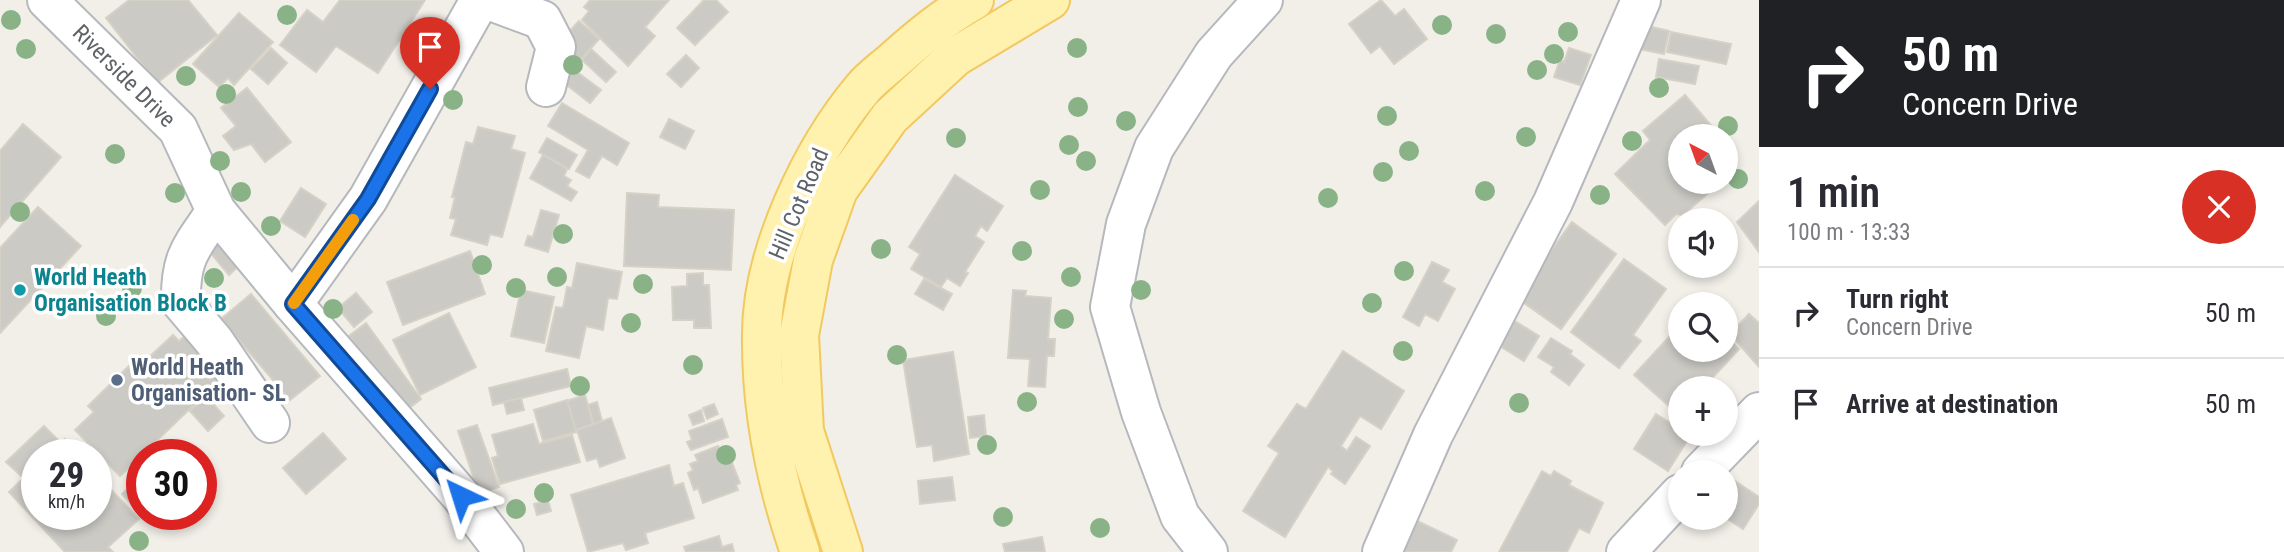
<!DOCTYPE html>
<meta charset="utf-8">
<style>
:root{--surface:#fff;--page:#f2f2f3;--text:#2b2b33;--muted:#7c7c81;--line:#e1e1e2}
body{margin:0;font-family:"Roboto Condensed",sans-serif;background:var(--page);color:var(--text);height:100vh;display:flex;flex-direction:column;font-size:26px;white-space:nowrap}
*{box-sizing:border-box;margin:0}
p{font-size:23px;color:var(--muted)}
.icon{flex:none;width:38px;height:38px;fill:none;stroke:currentColor;stroke-width:2;stroke-linecap:round;stroke-linejoin:round}
.map{position:relative;flex:1;overflow:hidden}
.side{display:flex;flex-direction:column;background:var(--surface);width:525px}
.side>*{flex:none}
.top-card{background:#202124;color:#fff;overflow:hidden}
.needle{width:46px;rotate:319deg}
.buttons{position:absolute;left:1668px;top:124px;display:grid;gap:14px}
.buttons a{display:grid;place-items:center;width:70px;height:70px;border-radius:50%;background:var(--surface);box-shadow:0 4px 10px #0003;font-size:35px}
.speed{position:absolute;left:21px;top:439px;display:flex;gap:14px;font-size:35px;font-weight:700;text-align:center}
.speed>*{display:grid;place-content:center;width:91px;height:91px;border-radius:50%;background:var(--surface);box-shadow:0 4px 10px #0003;line-height:1}
.speed small{font-size:18px;font-weight:400}
.speed .limit{border:10px solid #d22;background:#fff;color:#111}
.pin{position:absolute;display:grid;place-items:center;width:60px;height:60px;color:#fff;margin:-72px -30px;border-radius:50% 50% 50% 0;rotate:-45deg;box-shadow:0 0 7px #0007}
.pin .icon{rotate:45deg}
.me{position:absolute;width:77px;margin:-38px;rotate:319deg;stroke-linejoin:round;filter:drop-shadow(0 0 5px #0008)}
.turn{display:flex;align-items:center;gap:24px;height:147px;padding:0 28px;font-size:32px}
.turn .icon{width:91px;height:91px;stroke-width:2.5}
.turn b{display:block;font-size:49px;line-height:60px}
.round{display:grid;place-items:center;flex:none;width:74px;height:74px;border-radius:37px;background:var(--page)}
.overview{display:flex;align-items:center;justify-content:space-between;height:119px;padding:0 28px}
h1{font-size:42px;font-weight:600;line-height:52px}
ul{padding:0;list-style:none}
li{display:flex;align-items:center;gap:21px;height:91px;padding:0 28px;border-top:2px solid var(--line)}
li div{flex:1}
li b{display:block;font-size:26px}
li em{font-style:normal}
main{display:flex;flex:1;min-height:0}
.map>svg:first-child{display:block}
.building{fill:#cccac5;stroke:#d6d1c6;stroke-width:2}
.lines{fill:none;stroke-linecap:round;stroke-linejoin:round}
.minor-casing{stroke:#b5b8bc;stroke-width:42}
.major-casing{stroke:#f2c960;stroke-width:42}
.minor{stroke:#fff;stroke-width:38}
.major{stroke:#fff2af;stroke-width:38}
.tree{fill:#89b387}
.route-casing{stroke:#114b97;stroke-width:18}
.route{stroke:#1a73e8;stroke-width:12}
.slow{stroke:#f59e0b;stroke-width:12}
.culture-dot{fill:#0f9aa8;stroke:#fff;stroke-width:2.5}
.service-dot{fill:#5c6f8a;stroke:#fff;stroke-width:2.5}
.labels{text-anchor:middle;dominant-baseline:central;stroke-width:7;stroke-linejoin:round;paint-order:stroke}
.street-label{font-size:23px;fill:#5f6368;stroke:#fff}
.culture-label{font-size:23px;font-weight:bold;fill:#0d838f;stroke:#fff;text-anchor:start}
.service-label{font-size:23px;font-weight:bold;fill:#4e5e75;stroke:#fff;text-anchor:start}
</style>
<main>
<div class="map">
<svg width="1759" height="552" viewBox="0 0 1759 552">
<rect width="100%" height="100%" fill="#f1efe8"/>
<g class="building">
<path d="M 129,0 L 188,0 L 217,35 L 157,83 L 106,18 Z"/>
<path d="M 340,0 L 425,0 L 378,73 L 336,46 L 316,72 L 280,45 L 307,10 L 323,22 Z"/>
<path d="M 590,0 L 669,0 L 645,27 L 655,36 L 628,66 L 582,20 L 589,11 L 584,7 Z"/>
<path d="M 704,0 L 716,0 L 728,12 L 695,45 L 677,28 Z"/>
<path d="M 1381,0 L 1395,16 L 1404,9 L 1427,39 L 1394,64 L 1380,46 L 1371,53 L 1349,24 Z"/>
<path d="M 239,13 L 273,42 L 234,85 L 228,78 L 219,87 L 193,64 Z"/>
<path d="M 579,21 L 599,39 L 577,64 L 557,45 Z"/>
<path d="M 1644,25 L 1669,31 L 1664,54 L 1639,49 Z"/>
<path d="M 1671,32 L 1731,44 L 1726,64 L 1667,52 Z"/>
<path d="M 271,48 L 287,63 L 268,84 L 251,69 Z"/>
<path d="M 1569,48 L 1591,55 L 1580,85 L 1554,77 L 1560,60 L 1564,62 Z"/>
<path d="M 591,49 L 616,72 L 606,82 L 582,60 Z"/>
<path d="M 686,55 L 699,68 L 681,87 L 667,74 Z"/>
<path d="M 1659,59 L 1699,66 L 1695,84 L 1656,77 Z"/>
<path d="M 573,69 L 601,90 L 590,103 L 563,82 Z"/>
<path d="M 247,88 L 291,142 L 265,162 L 251,144 L 234,150 L 223,136 L 236,126 L 221,108 Z"/>
<path d="M 1685,95 L 1720,136 L 1680,136 L 1680,182 L 1721,182 L 1683,215 L 1676,214 L 1665,225 L 1615,174 L 1650,140 L 1643,131 Z"/>
<path d="M 562,103 L 629,143 L 617,165 L 602,156 L 589,178 L 576,171 L 588,150 L 548,126 Z"/>
<path d="M 669,119 L 694,131 L 685,149 L 660,137 Z"/>
<path d="M 23,124 L 61,157 L 0,227 L 0,151 Z"/>
<path d="M 478,127 L 515,136 L 511,149 L 525,153 L 502,237 L 490,234 L 487,245 L 451,235 L 456,219 L 450,218 L 455,197 L 452,197 L 466,142 L 473,144 Z"/>
<path d="M 547,138 L 577,155 L 569,169 L 539,152 Z"/>
<path d="M 543,155 L 567,169 L 564,176 L 571,180 L 567,186 L 577,192 L 571,201 L 530,178 Z"/>
<path d="M 955,175 L 1003,206 L 987,231 L 981,226 L 975,236 L 984,242 L 965,272 L 968,273 L 960,286 L 947,278 L 941,287 L 911,269 L 920,254 L 909,247 Z"/>
<path d="M 301,188 L 326,204 L 305,237 L 280,221 Z"/>
<path d="M 627,193 L 659,195 L 658,207 L 734,210 L 731,270 L 624,266 Z"/>
<path d="M 1759,201 L 1759,252 L 1737,222 Z"/>
<path d="M 38,207 L 81,246 L 0,333 L 0,248 Z"/>
<path d="M 541,210 L 559,215 L 548,252 L 525,245 L 528,236 L 533,237 Z"/>
<path d="M 1572,222 L 1616,254 L 1561,329 L 1517,298 Z"/>
<path d="M 217,235 L 241,264 L 229,275 L 204,245 Z"/>
<path d="M 470,251 L 485,294 L 403,325 L 387,282 Z"/>
<path d="M 1624,259 L 1666,289 L 1633,335 L 1641,341 L 1619,368 L 1571,332 Z"/>
<path d="M 1432,262 L 1449,270 L 1442,282 L 1455,289 L 1438,321 L 1425,314 L 1419,326 L 1403,317 Z"/>
<path d="M 577,263 L 622,272 L 617,299 L 608,298 L 603,330 L 586,326 L 579,358 L 546,351 L 556,307 L 563,308 L 567,287 L 572,288 Z"/>
<path d="M 703,273 L 703,285 L 709,285 L 711,328 L 694,328 L 694,320 L 673,320 L 672,287 L 687,286 L 687,274 Z"/>
<path d="M 924,279 L 952,294 L 943,310 L 915,294 Z"/>
<path d="M 521,290 L 554,297 L 544,343 L 511,336 Z"/>
<path d="M 1013,290 L 1026,291 L 1025,296 L 1051,298 L 1048,339 L 1055,339 L 1054,356 L 1047,356 L 1045,387 L 1028,386 L 1030,359 L 1008,358 Z"/>
<path d="M 356,293 L 372,312 L 354,327 L 338,308 Z"/>
<path d="M 251,294 L 320,376 L 290,400 L 221,319 Z"/>
<path d="M 449,313 L 476,367 L 420,395 L 393,340 Z"/>
<path d="M 1749,314 L 1759,323 L 1759,367 L 1730,334 Z"/>
<path d="M 1505,315 L 1539,336 L 1524,361 L 1490,340 Z"/>
<path d="M 366,323 L 421,399 L 404,412 L 349,336 Z"/>
<path d="M 1680,325 L 1680,350 L 1726,350 L 1726,336 L 1739,349 L 1703,388 L 1680,388 L 1679,415 L 1634,375 Z"/>
<path d="M 173,335 L 179,341 L 186,335 L 225,375 L 120,476 L 75,430 L 94,412 L 88,406 L 140,355 L 145,361 Z"/>
<path d="M 1551,338 L 1572,351 L 1570,354 L 1584,365 L 1569,385 L 1551,372 L 1554,367 L 1538,357 Z"/>
<path d="M 1343,351 L 1404,391 L 1381,429 L 1360,416 L 1341,446 L 1347,451 L 1356,437 L 1370,446 L 1345,484 L 1331,474 L 1333,471 L 1328,467 L 1285,537 L 1243,511 L 1279,453 L 1268,446 L 1297,404 L 1306,409 Z"/>
<path d="M 953,352 L 969,454 L 934,461 L 932,445 L 917,447 L 903,360 Z"/>
<path d="M 567,369 L 571,386 L 493,405 L 489,388 Z"/>
<path d="M 585,395 L 593,424 L 576,430 L 567,401 Z"/>
<path d="M 206,396 L 224,416 L 208,431 L 190,411 Z"/>
<path d="M 521,398 L 524,410 L 507,414 L 504,402 Z"/>
<path d="M 567,400 L 576,432 L 543,441 L 534,410 Z"/>
<path d="M 597,402 L 602,421 L 594,424 L 588,405 Z"/>
<path d="M 714,404 L 718,414 L 707,419 L 703,408 Z"/>
<path d="M 701,410 L 704,421 L 693,425 L 689,415 Z"/>
<path d="M 1656,414 L 1680,429 L 1680,434 L 1690,436 L 1668,471 L 1634,449 Z"/>
<path d="M 984,415 L 986,436 L 970,438 L 968,417 Z"/>
<path d="M 611,418 L 625,458 L 600,467 L 597,458 L 587,461 L 577,430 Z"/>
<path d="M 722,419 L 728,437 L 691,450 L 687,442 L 692,440 L 689,431 Z"/>
<path d="M 533,424 L 539,444 L 572,435 L 580,462 L 500,484 L 492,458 L 498,456 L 492,435 Z"/>
<path d="M 477,425 L 499,487 L 479,494 L 458,431 Z"/>
<path d="M 44,426 L 58,440 L 43,455 L 37,455 L 37,461 L 21,476 L 6,462 Z"/>
<path d="M 323,433 L 346,459 L 306,494 L 283,468 Z"/>
<path d="M 65,439 L 79,455 L 48,455 Z"/>
<path d="M 718,446 L 720,450 L 726,448 L 740,483 L 736,485 L 738,490 L 703,503 L 698,488 L 694,490 L 688,473 L 693,470 L 690,464 L 698,461 L 695,455 Z"/>
<path d="M 37,465 L 37,514 L 96,514 L 96,474 L 139,519 L 108,547 L 113,552 L 65,552 L 9,492 Z"/>
<path d="M 669,465 L 674,486 L 683,483 L 694,518 L 645,533 L 648,543 L 626,550 L 623,543 L 588,552 L 571,495 Z"/>
<path d="M 1542,471 L 1551,476 L 1554,471 L 1571,481 L 1569,485 L 1603,503 L 1589,533 L 1579,528 L 1567,552 L 1499,552 Z"/>
<path d="M 1726,475 L 1759,497 L 1759,504 L 1743,529 L 1726,518 Z"/>
<path d="M 952,477 L 955,500 L 920,504 L 918,481 Z"/>
<path d="M 137,480 L 142,486 L 142,514 L 158,514 L 150,523 L 122,494 Z"/>
<path d="M 548,500 L 551,511 L 537,515 L 534,504 Z"/>
<path d="M 1415,520 L 1457,540 L 1451,552 L 1399,552 Z"/>
<path d="M 719,536 L 722,547 L 732,544 L 734,552 L 686,552 L 684,547 Z"/>
<path d="M 1042,537 L 1045,552 L 1005,552 L 1003,544 Z"/>
</g>
<g class="lines">
<defs>
<g id="minor">
<path d="M 47,0 L 178,129 L 216,211 L 293,304 L 461,496 L 504,552"/>
<path d="M 488,0 L 542,20 L 556,47 L 546,87"/>
<path d="M 216,211 C 191,248 180,257 181,302 L 214,341 L 270,423"/>
<path d="M 293,304 L 368,199 L 480,0"/>
<path d="M 1701,472 L 1759,412"/>
<path d="M 1208,552 L 1180,516 L 1141,412 L 1110,307 L 1126,224 L 1154,148 L 1214,54 L 1263,0"/>
<path d="M 1382,552 L 1433,435 L 1553,202 L 1641,0"/>
<path d="M 1626,552 L 1680,494"/>
</g>
<g id="major">
<path d="M 800,552 C 776,483 761,407 762,334 C 762,253 811,150 863,88 C 871,78 884,69 894,60 C 920,37 944,17 974,0"/>
<path d="M 843,552 L 804,431 L 799,335 L 813,260 L 838,190 L 890,117 L 955,57 L 1050,0"/>
</g>
</defs>
<use href="#minor" class="minor-casing"/>
<use href="#major" class="major-casing"/>
<use href="#minor" class="minor"/>
<use href="#major" class="major"/>
</g>
<g class="tree">
<circle cx="287" cy="15" r="10"/>
<circle cx="11" cy="20" r="10"/>
<circle cx="1442" cy="25" r="10"/>
<circle cx="1568" cy="32" r="10"/>
<circle cx="1496" cy="34" r="10"/>
<circle cx="1077" cy="48" r="10"/>
<circle cx="26" cy="49" r="10"/>
<circle cx="1554" cy="54" r="10"/>
<circle cx="573" cy="65" r="10"/>
<circle cx="1537" cy="70" r="10"/>
<circle cx="186" cy="76" r="10"/>
<circle cx="1659" cy="88" r="10"/>
<circle cx="226" cy="94" r="10"/>
<circle cx="453" cy="100" r="10"/>
<circle cx="1078" cy="107" r="10"/>
<circle cx="1387" cy="116" r="10"/>
<circle cx="1126" cy="121" r="10"/>
<circle cx="1728" cy="126" r="10"/>
<circle cx="1526" cy="137" r="10"/>
<circle cx="956" cy="138" r="10"/>
<circle cx="1632" cy="141" r="10"/>
<circle cx="1069" cy="145" r="10"/>
<circle cx="1409" cy="151" r="10"/>
<circle cx="115" cy="154" r="10"/>
<circle cx="220" cy="161" r="10"/>
<circle cx="1086" cy="161" r="10"/>
<circle cx="1383" cy="172" r="10"/>
<circle cx="1738" cy="179" r="10"/>
<circle cx="1040" cy="190" r="10"/>
<circle cx="1485" cy="191" r="10"/>
<circle cx="241" cy="192" r="10"/>
<circle cx="175" cy="193" r="10"/>
<circle cx="1600" cy="195" r="10"/>
<circle cx="1328" cy="198" r="10"/>
<circle cx="20" cy="212" r="10"/>
<circle cx="271" cy="226" r="10"/>
<circle cx="563" cy="234" r="10"/>
<circle cx="881" cy="249" r="10"/>
<circle cx="1022" cy="251" r="10"/>
<circle cx="482" cy="265" r="10"/>
<circle cx="1404" cy="271" r="10"/>
<circle cx="557" cy="277" r="10"/>
<circle cx="1071" cy="277" r="10"/>
<circle cx="214" cy="278" r="10"/>
<circle cx="643" cy="284" r="10"/>
<circle cx="132" cy="288" r="10"/>
<circle cx="516" cy="288" r="10"/>
<circle cx="1141" cy="290" r="10"/>
<circle cx="1372" cy="303" r="10"/>
<circle cx="333" cy="309" r="10"/>
<circle cx="106" cy="316" r="10"/>
<circle cx="1064" cy="319" r="10"/>
<circle cx="631" cy="323" r="10"/>
<circle cx="1403" cy="351" r="10"/>
<circle cx="897" cy="355" r="10"/>
<circle cx="693" cy="365" r="10"/>
<circle cx="580" cy="386" r="10"/>
<circle cx="1027" cy="402" r="10"/>
<circle cx="1519" cy="403" r="10"/>
<circle cx="987" cy="445" r="10"/>
<circle cx="726" cy="455" r="10"/>
<circle cx="544" cy="493" r="10"/>
<circle cx="516" cy="509" r="10"/>
<circle cx="1003" cy="517" r="10"/>
<circle cx="1100" cy="528" r="10"/>
<circle cx="139" cy="541" r="10"/>
</g>
<g class="lines">
<defs>
<path id="route" d="M 430,89 L 368,199 L 293,304 L 461,496"/>
</defs>
<use href="#route" class="route-casing"/>
<use href="#route" class="route"/>
<path class="slow" d="M 294,303 L 353,220"/>
</g>
<circle class="culture-dot" cx="20" cy="290" r="7"/>
<circle class="service-dot" cx="117" cy="380" r="7"/>
<g class="labels">
<g class="street-label">
<text transform="translate(124 76) rotate(45)">Riverside Drive</text>
<text transform="translate(799 204) rotate(-67)">Hill Cot Road</text>
</g>
<g class="culture-label">
<text x="34" y="277">World Heath<tspan x="34" dy="26">Organisation Block B</tspan></text>
</g>
<g class="service-label">
<text x="131" y="367">World Heath<tspan x="131" dy="26">Organisation- SL</tspan></text>
</g>
</g>
</svg>
<div class="buttons">
<a><svg class="needle" viewBox="-14 -14 28 28"><path d="M0-13l5 13h-10z" fill="#e53935"/><path d="M0 13l5-13h-10z" fill="#7c7c81"/></svg></a>
<a><svg class="icon" aria-label="sound" viewBox="0 0 24 24"><path d="M4 9h4l5-4v14l-5-4H4zM17 9q2 3 0 6"/></svg></a>
<a><svg class="icon" aria-label="search" viewBox="0 0 24 24"><circle cx="10" cy="10" r="6"/><path d="M15 15l6 6"/></svg></a>
<a>+</a>
<a>−</a>
</div>
<div class="speed"><div>29<small>km/h</small></div><div class="limit">30</div></div>
<div class="pin" style="left:430px;top:89px;background:#d93025"><svg class="icon" aria-label="arrive" viewBox="0 0 24 24"><path d="M6 21V4h12l-3 4 3 4H6"/></svg></div>
<svg class="me" style="left:461px;top:496px" viewBox="-20 -20 40 40"><path d="M0-17L14 15 0 8-14 15z" fill="#1a73e8" stroke="#fff" stroke-width="4"/></svg>
</div>
<section class="side">
<div class="top-card">
<div class="turn"><svg class="icon" aria-label="right" viewBox="0 0 24 24"><path d="M7 20v-9h11M14 6l5 5-5 5"/></svg><div><b>50 m</b>Concern Drive</div></div>
</div>
<div class="overview"><div><h1>1 min</h1><p>100 m · 13:33</p></div><a class="round" style="background:#d93025;color:#fff"><svg class="icon" aria-label="close" viewBox="0 0 24 24"><path d="M6 6l12 12M18 6L6 18"/></svg></a></div>
<ul>
<li><svg class="icon" aria-label="right" viewBox="0 0 24 24"><path d="M7 20v-9h11M14 6l5 5-5 5"/></svg><div><b>Turn right</b><p>Concern Drive</p></div><em>50 m</em></li>
<li><svg class="icon" aria-label="arrive" viewBox="0 0 24 24"><path d="M6 21V4h12l-3 4 3 4H6"/></svg><div><b>Arrive at destination</b></div><em>50 m</em></li>
</ul>
</section>
</main>
